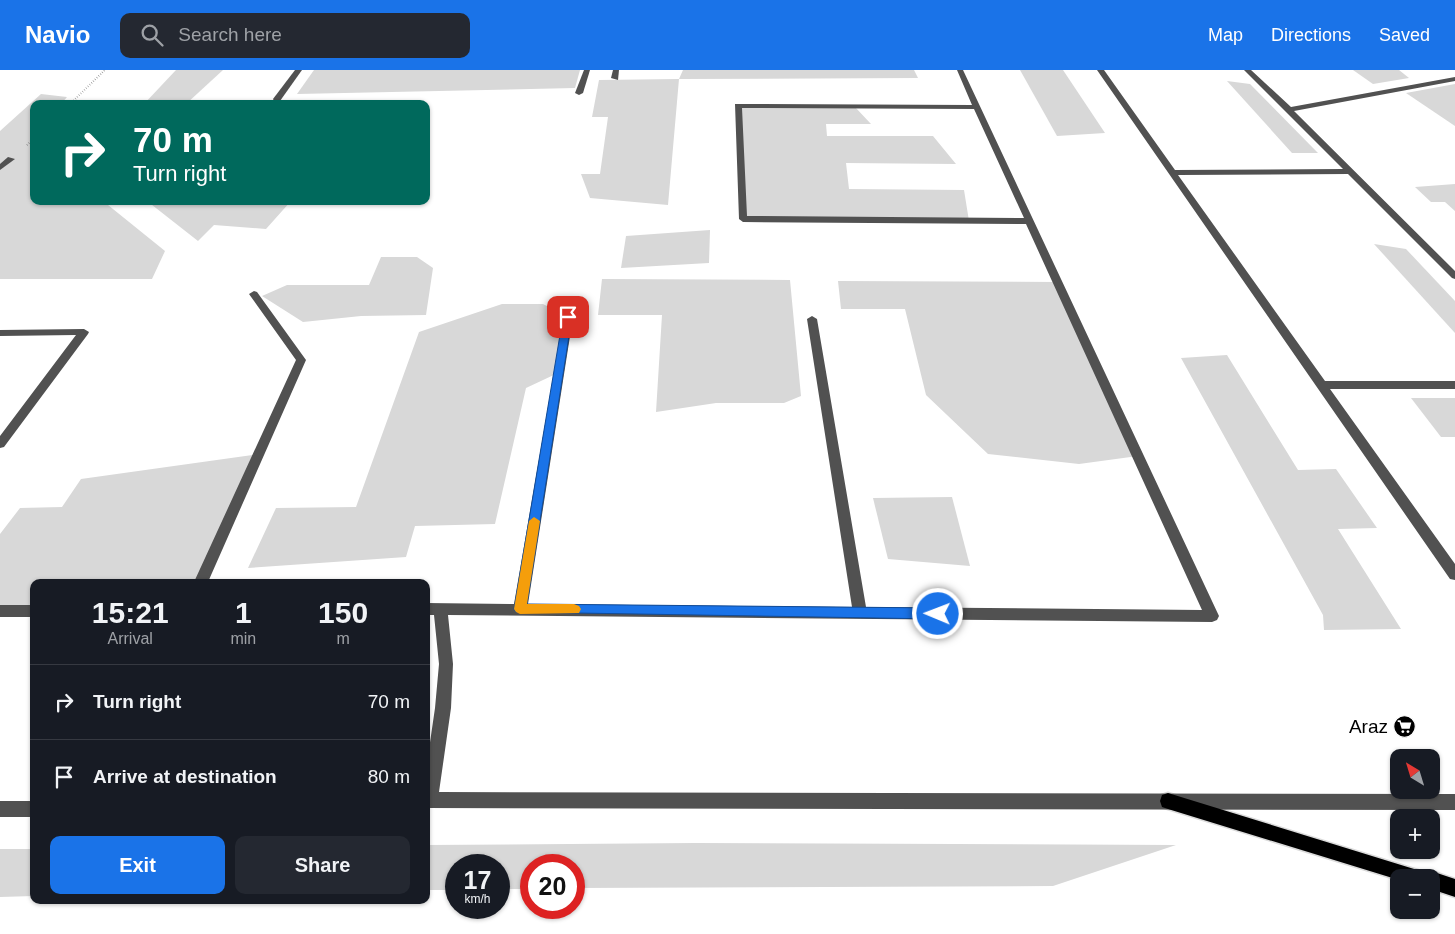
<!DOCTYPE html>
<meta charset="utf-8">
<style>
:root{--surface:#171b24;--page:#242831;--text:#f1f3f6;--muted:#9ea1a6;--line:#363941;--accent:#1a73e8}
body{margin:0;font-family:Helvetica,sans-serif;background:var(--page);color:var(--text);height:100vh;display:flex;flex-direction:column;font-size:19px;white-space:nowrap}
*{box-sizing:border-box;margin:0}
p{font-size:16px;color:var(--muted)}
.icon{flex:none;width:28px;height:28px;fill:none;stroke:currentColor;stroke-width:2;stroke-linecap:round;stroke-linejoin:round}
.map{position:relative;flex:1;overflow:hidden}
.panel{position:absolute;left:30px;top:509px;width:400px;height:325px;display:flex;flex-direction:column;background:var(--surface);border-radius:10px;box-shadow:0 1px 4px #0004}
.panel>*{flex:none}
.hud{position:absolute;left:30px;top:30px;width:400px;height:105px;border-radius:10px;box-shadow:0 1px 4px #0004;background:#00695c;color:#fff;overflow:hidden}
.needle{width:32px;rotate:322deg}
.fabs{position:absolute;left:1390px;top:679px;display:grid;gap:10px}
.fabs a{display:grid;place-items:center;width:50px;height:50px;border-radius:10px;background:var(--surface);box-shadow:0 1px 4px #0004;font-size:25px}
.speed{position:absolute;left:445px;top:784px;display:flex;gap:10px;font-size:25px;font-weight:700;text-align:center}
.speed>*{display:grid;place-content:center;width:65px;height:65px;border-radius:50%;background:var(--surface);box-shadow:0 1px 4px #0004;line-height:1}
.speed small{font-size:12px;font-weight:400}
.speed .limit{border:8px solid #d22;background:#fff;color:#111}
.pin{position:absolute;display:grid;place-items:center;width:42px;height:42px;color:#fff;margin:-21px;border-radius:10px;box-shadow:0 2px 8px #0006}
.me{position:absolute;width:55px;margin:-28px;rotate:271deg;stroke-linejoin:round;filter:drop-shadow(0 0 4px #0008)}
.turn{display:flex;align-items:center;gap:18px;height:105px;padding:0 20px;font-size:22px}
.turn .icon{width:65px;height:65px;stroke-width:2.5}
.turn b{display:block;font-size:35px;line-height:42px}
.eta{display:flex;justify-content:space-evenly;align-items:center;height:85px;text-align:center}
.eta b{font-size:30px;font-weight:700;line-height:35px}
.action{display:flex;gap:10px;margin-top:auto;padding:10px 20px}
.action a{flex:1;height:58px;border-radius:10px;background:var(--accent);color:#fff;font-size:20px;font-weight:700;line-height:58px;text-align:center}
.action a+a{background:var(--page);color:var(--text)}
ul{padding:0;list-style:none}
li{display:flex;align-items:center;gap:15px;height:75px;padding:0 20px;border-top:1px solid var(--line)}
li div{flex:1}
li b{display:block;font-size:19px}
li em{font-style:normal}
header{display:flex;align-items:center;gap:30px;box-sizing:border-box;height:70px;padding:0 25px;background:var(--accent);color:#fff}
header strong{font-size:24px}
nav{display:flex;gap:28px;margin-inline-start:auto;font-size:18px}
.search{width:350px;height:45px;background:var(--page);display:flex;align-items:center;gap:12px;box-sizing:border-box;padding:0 18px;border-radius:10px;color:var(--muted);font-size:19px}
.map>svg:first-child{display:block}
.green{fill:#d8d8d8}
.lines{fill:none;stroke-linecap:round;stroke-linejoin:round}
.major-casing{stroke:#dbdbdb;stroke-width:3}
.path{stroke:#737373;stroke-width:2;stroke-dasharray:0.5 2;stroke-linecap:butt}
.minor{fill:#515151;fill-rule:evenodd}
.major{fill:#000;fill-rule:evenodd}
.route{fill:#1a73e8;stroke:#114b97}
.slow{fill:#f59e0b}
.labels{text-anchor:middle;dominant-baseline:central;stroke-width:4;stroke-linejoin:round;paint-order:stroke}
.near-poi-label{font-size:19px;fill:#000;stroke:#fff;text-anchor:end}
</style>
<header>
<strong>Navio</strong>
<div class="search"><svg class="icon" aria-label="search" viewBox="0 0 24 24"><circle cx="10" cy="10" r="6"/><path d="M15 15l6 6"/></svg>Search here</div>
<nav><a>Map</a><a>Directions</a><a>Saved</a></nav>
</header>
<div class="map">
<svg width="1455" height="864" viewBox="0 0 1455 864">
<rect width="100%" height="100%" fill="#fff"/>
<g class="green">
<path d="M 176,0 L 223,0 L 186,34 L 144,34 Z"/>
<path d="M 314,0 L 580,0 L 575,18 L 297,24 Z"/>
<path d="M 683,0 L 914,0 L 918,8 L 679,9 L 668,135 L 590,128 L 581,104 L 600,104 L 608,47 L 592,47 L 599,10 L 679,9 Z"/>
<path d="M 1020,0 L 1063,0 L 1105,63 L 1057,66 Z"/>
<path d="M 1353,0 L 1399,0 L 1409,8 L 1373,14 Z"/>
<path d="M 1227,11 L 1250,14 L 1318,83 L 1292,83 Z"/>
<path d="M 1455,14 L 1455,56 L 1406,23 Z"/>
<path d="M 41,24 L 67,27 L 61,34 L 34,34 L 34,131 L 100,131 L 108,135 L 165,181 L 152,209 L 0,209 L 0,61 Z"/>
<path d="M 738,36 L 855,37 L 871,54 L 826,54 L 827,66 L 933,66 L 956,94 L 846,93 L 849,119 L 964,120 L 969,151 L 743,149 Z"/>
<path d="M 1455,114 L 1455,141 L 1445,132 L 1431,132 L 1415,117 Z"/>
<path d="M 147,131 L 291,131 L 266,159 L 214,155 L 198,171 Z"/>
<path d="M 710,160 L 709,193 L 621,198 L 626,166 Z"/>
<path d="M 1374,174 L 1406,179 L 1455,231 L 1455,263 Z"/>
<path d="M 381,187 L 417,187 L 433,198 L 426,245 L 361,246 L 303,252 L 262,226 L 287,215 L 369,215 Z"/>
<path d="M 602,209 L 790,210 L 801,326 L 784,333 L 716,333 L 656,342 L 662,245 L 598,245 Z"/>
<path d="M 838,211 L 1058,212 L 1138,386 L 1079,394 L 988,384 L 926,325 L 905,239 L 841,239 Z"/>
<path d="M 502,234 L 543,234 L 568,247 L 558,303 L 526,318 L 495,454 L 415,456 L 406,487 L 248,498 L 276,438 L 356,437 L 419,262 Z"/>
<path d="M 1227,285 L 1298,400 L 1336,399 L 1377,458 L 1338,459 L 1401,559 L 1324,560 L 1323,545 L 1181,288 Z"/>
<path d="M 1411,328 L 1455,328 L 1455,367 L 1441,367 Z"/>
<path d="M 259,384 L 201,512 L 34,512 L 34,541 L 0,541 L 0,464 L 20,438 L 62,437 L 81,409 Z"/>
<path d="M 952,427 L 970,496 L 888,489 L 873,428 Z"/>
<path d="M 695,773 L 1176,775 L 1053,816 L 574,818 L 574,795 L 531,795 L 531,819 L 499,819 L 499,795 L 456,795 L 456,820 L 426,820 L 426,775 Z"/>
<path d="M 0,779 L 34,779 L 34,826 L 0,827 Z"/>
</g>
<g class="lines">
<defs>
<path id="major" d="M 1168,723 L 1427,803 L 1431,801 L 1455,809 L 1455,827 L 1431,819 L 1431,808 L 1399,808 L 1399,810 L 1168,739 L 1162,737 L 1160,731 L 1162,725 Z"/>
</defs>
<use href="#major" class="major-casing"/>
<g class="path">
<path d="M 70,34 L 105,0"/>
<path d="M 27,75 L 34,68"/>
</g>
<g class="minor">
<path d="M 295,0 L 302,0 L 280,31 L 274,31 L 273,29 Z"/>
<path d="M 584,0 L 590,0 L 583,23 L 579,25 L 575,23 Z"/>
<path d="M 613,0 L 619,0 L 618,10 L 611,8 Z"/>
<path d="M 957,0 L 963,0 L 1219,546 L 1217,550 L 1212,552 L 448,545 L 453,594 L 451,638 L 439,722 L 1455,724 L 1455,740 L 426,738 L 426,700 L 435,638 L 439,594 L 434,545 L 426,545 L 426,533 L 514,534 L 564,245 L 568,244 L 573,247 L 528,534 L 852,537 L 807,249 L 812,246 L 817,249 L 866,537 L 1202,540 L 1026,154 L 743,152 L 739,149 L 735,34 L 972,35 ZM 742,38 L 974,39 L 1024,148 L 747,146 Z"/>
<path d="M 1097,0 L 1104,0 L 1175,100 L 1343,99 L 1244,0 L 1251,0 L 1291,37 L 1455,7 L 1455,11 L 1294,41 L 1455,201 L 1455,209 L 1452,208 L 1348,104 L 1178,105 L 1325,311 L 1455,311 L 1455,319 L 1330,319 L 1455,494 L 1455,510 L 1450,509 Z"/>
<path d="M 8,87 L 15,89 L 0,100 L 0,94 Z"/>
<path d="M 254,221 L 257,222 L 306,290 L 208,512 L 194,512 L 296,290 L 249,224 Z"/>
<path d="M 84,259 L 89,262 L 88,264 L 4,377 L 0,378 L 0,366 L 76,265 L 0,266 L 0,260 Z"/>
<rect x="0" y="535" width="34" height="12"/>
<rect x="0" y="731" width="34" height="16"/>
</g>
<use href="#major" class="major"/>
</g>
<path class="route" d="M 568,244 L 572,247 L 527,534 L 938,538 L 943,540 L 945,544 L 943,547 L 938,549 L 516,542 L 514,539 L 563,247 Z"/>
<path class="slow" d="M 534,447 L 540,451 L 527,534 L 574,534 L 579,536 L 581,539 L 579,543 L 520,544 L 516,542 L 514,539 L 529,451 Z"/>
<defs>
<symbol id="supermarket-disc" viewBox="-11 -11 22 22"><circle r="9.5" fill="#000" stroke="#fff"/><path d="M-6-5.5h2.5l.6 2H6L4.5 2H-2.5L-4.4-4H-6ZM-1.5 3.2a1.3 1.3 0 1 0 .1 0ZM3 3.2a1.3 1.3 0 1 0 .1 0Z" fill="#fff"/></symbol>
</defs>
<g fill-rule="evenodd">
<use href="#supermarket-disc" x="1392" y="644" width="25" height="25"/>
</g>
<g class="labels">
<g class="near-poi-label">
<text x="1388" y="656">Araz</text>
</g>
</g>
</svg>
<div class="fabs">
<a><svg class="needle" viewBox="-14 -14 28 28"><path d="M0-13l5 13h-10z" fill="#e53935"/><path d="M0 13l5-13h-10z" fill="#9ea1a6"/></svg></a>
<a>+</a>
<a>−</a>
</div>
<div class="speed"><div>17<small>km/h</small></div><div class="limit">20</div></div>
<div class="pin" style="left:568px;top:247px;background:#d93025"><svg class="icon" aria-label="arrive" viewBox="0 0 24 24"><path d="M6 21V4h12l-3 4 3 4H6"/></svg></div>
<svg class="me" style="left:938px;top:544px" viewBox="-20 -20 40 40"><circle r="17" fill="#1a73e8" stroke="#fff" stroke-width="3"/><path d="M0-11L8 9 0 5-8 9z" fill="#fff"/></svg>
<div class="hud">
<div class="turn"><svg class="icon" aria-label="right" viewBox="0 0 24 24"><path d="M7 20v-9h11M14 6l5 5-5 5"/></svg><div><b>70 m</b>Turn right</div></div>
</div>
<section class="panel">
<div class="eta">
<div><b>15:21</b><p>Arrival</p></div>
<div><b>1</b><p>min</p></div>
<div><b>150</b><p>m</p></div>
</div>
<ul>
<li><svg class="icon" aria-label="right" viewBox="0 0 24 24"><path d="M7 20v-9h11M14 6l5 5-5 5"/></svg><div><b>Turn right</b></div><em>70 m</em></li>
<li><svg class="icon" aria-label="arrive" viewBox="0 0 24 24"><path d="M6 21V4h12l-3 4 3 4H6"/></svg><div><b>Arrive at destination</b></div><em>80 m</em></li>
</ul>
<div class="action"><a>Exit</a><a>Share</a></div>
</section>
</div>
